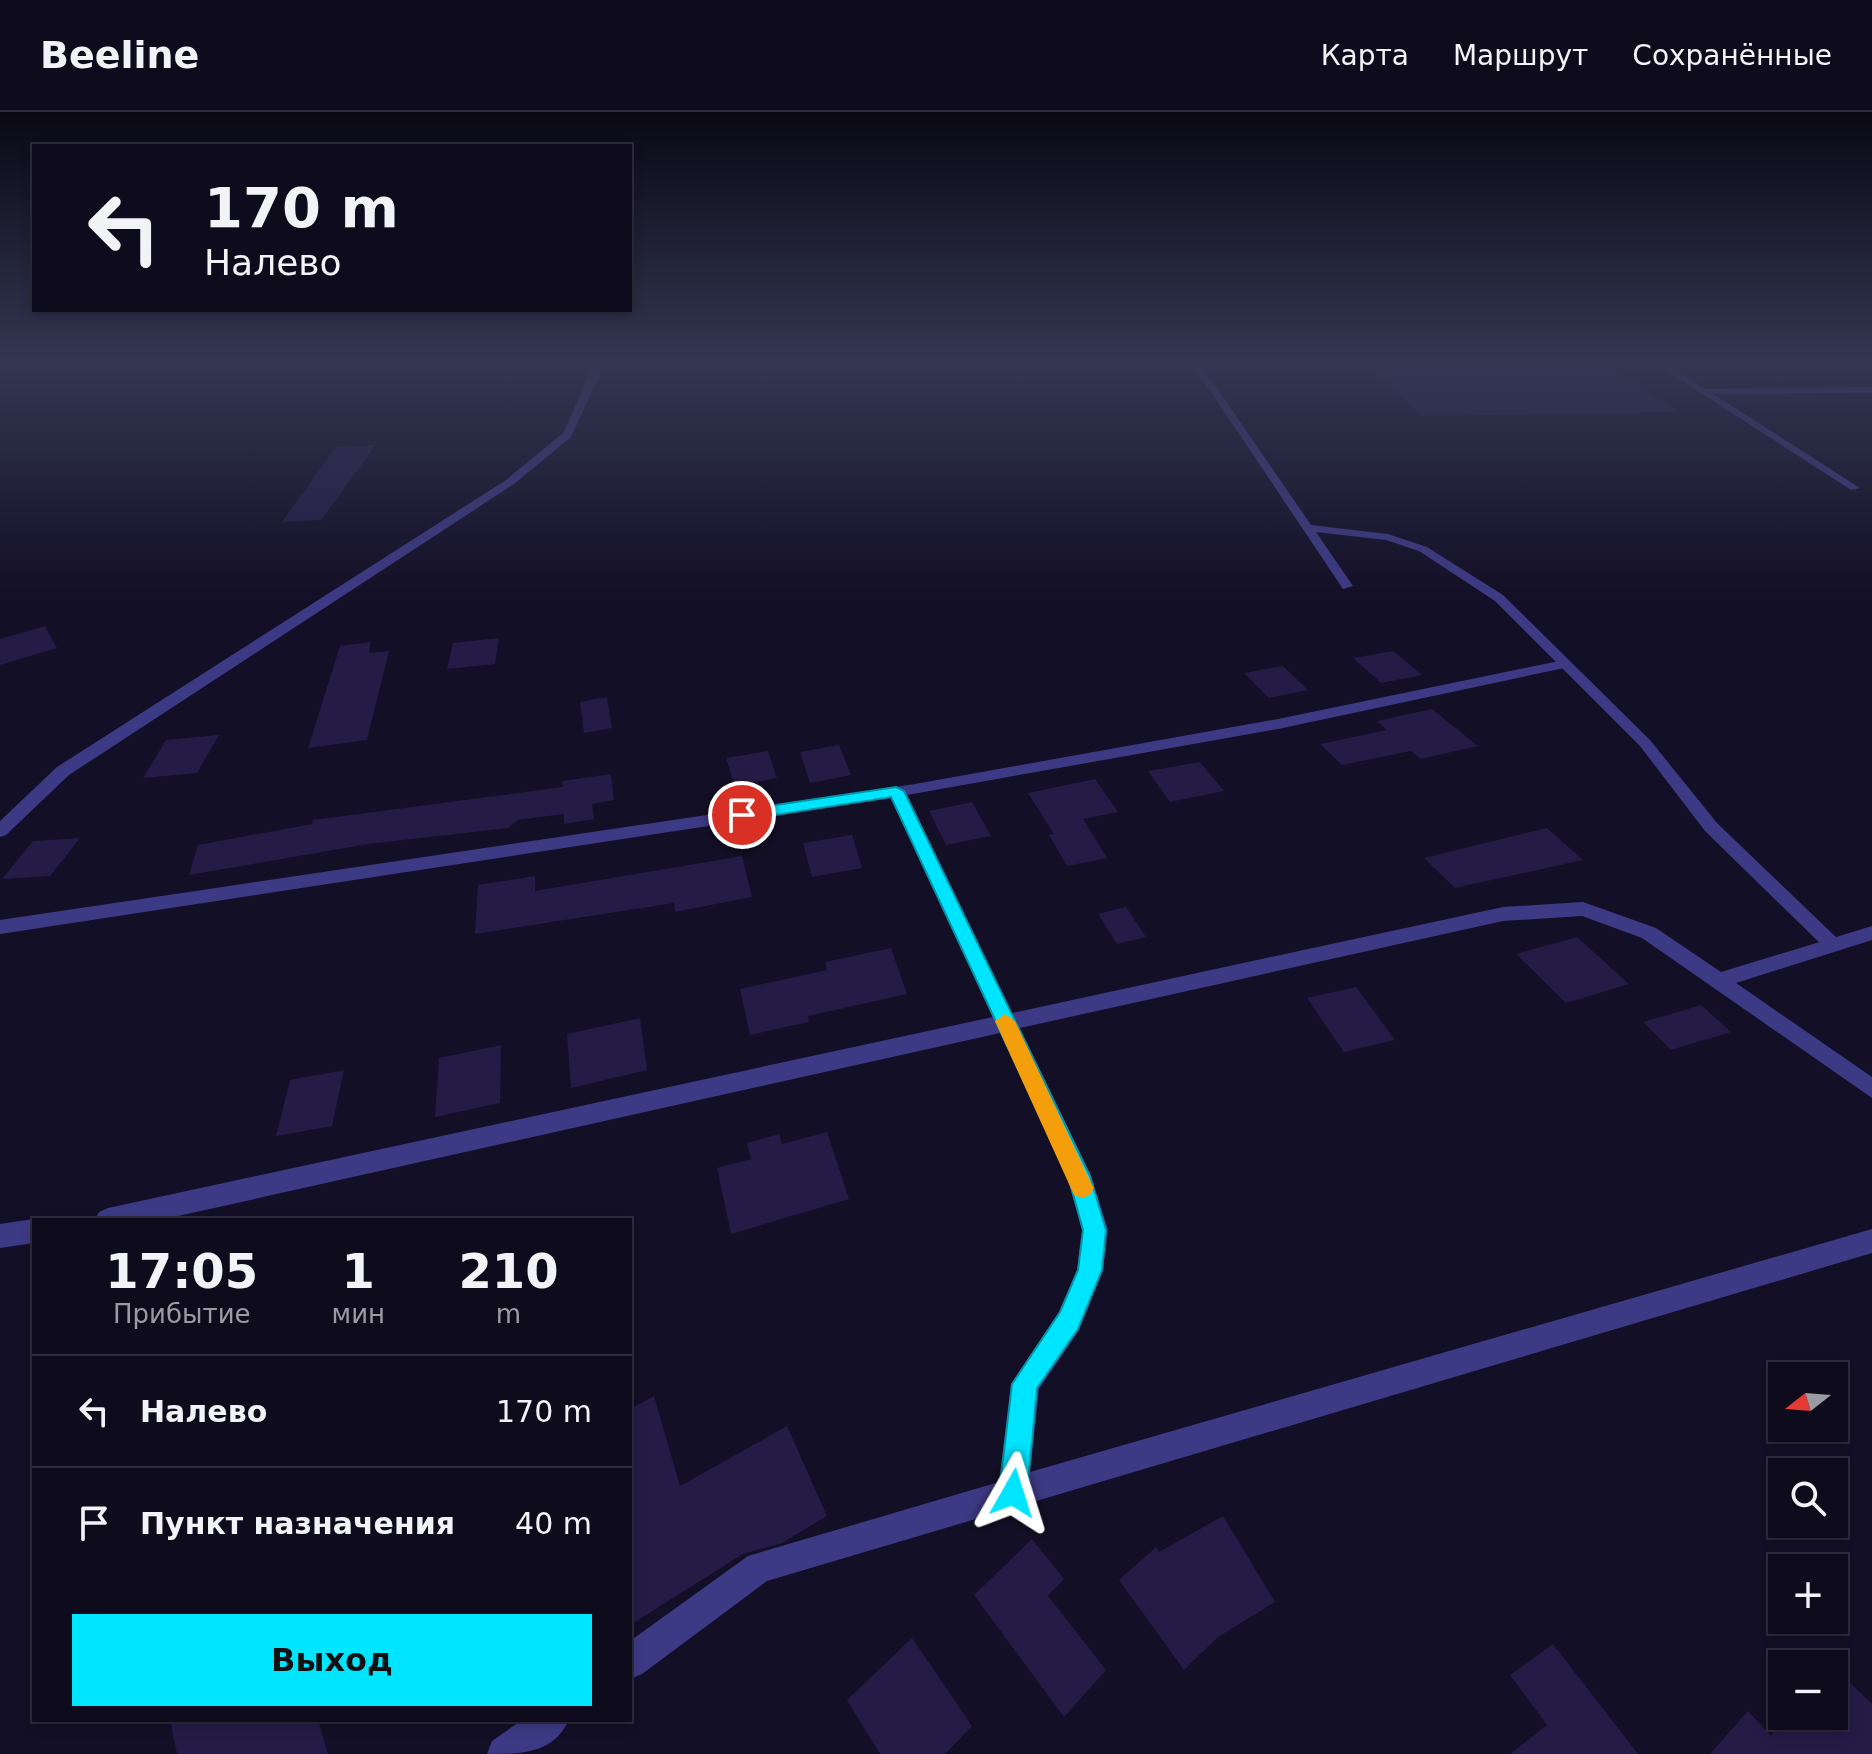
<!DOCTYPE html>
<html lang="ru">
<meta charset="utf-8">
<style>
:root{--surface:#0e0b1c;--page:#171425;--text:#f1f3f6;--muted:#9b9ba3;--line:#2e2b3b;--accent:#00e5ff}
body{margin:0;font-family:"DejaVu Sans",sans-serif;background:var(--page);color:var(--text);height:100vh;display:flex;flex-direction:column;font-size:30px;white-space:nowrap}
*{box-sizing:border-box;margin:0}
p{font-size:26px;color:var(--muted)}
.icon{flex:none;width:44px;height:44px;fill:none;stroke:currentColor;stroke-width:2;stroke-linecap:round;stroke-linejoin:round}
.map{position:relative;flex:1;overflow:hidden}
.sheet{position:absolute;left:32px;top:1106px;width:600px;height:504px;display:flex;flex-direction:column;background:var(--surface);border-radius:0px;box-shadow:0 4px 12px #0003,0 0 0 2px var(--line)}
.sheet>*{flex:none}
.hud{position:absolute;left:32px;top:32px;width:600px;height:168px;border-radius:0px;box-shadow:0 4px 12px #0003,0 0 0 2px var(--line);background:#0e0b1c;color:var(--text);overflow:hidden}
.needle{width:52px;rotate:253deg}
.fabs{position:absolute;left:1768px;top:1250px;display:grid;gap:16px}
.fabs a{display:grid;place-items:center;width:80px;height:80px;border-radius:0px;background:var(--surface);box-shadow:0 4px 12px #0003,0 0 0 2px var(--line);font-size:40px}
.pin{position:absolute;display:grid;place-items:center;width:68px;height:68px;color:#fff;margin:-34px;border:4px solid #fff;border-radius:50%;box-shadow:0 2px 8px #0007}
.me{position:absolute;width:88px;margin:-44px;rotate:6deg;stroke-linejoin:round;filter:drop-shadow(0 0 6px #0008)}
.turn{display:flex;align-items:center;gap:28px;height:168px;padding:0 40px;font-size:36px}
.turn .icon{width:104px;height:104px;stroke-width:2.5}
.turn b{display:block;font-size:56px;line-height:68px}
.eta{display:flex;justify-content:space-evenly;align-items:center;height:136px;text-align:center}
.eta b{font-size:48px;font-weight:800;line-height:56px}
.cta{display:flex;gap:16px;margin-top:auto;padding:16px 40px}
.cta a{flex:1;height:92px;border-radius:0px;background:var(--accent);color:#111;font-size:32px;font-weight:800;line-height:92px;text-align:center}
ul{padding:0;list-style:none}
li{display:flex;align-items:center;gap:24px;height:112px;padding:0 40px;border-top:2px solid var(--line)}
li div{flex:1}
li b{display:block;font-size:30px}
li em{font-style:normal}
header{display:flex;align-items:center;gap:48px;box-sizing:border-box;height:112px;padding:0 40px;background:var(--surface);border-bottom:2px solid var(--line)}
header strong{font-size:38px}
nav{display:flex;gap:44px;margin-inline-start:auto;font-size:28px}
.map>svg:first-child{display:block}
.building{fill:#241b47}
.lines{fill:none;stroke-linecap:round;stroke-linejoin:round}
.service{fill:#3d3a85;fill-rule:evenodd}
.minor{fill:#3d3a85;fill-rule:evenodd}
.route{fill:#00e5ff;stroke:#0095a6;stroke-width:2}
.slow{fill:#f59e0b}
</style>
<header>
<strong>Beeline</strong>
<nav><a>Карта</a><a>Маршрут</a><a>Сохранённые</a></nav>
</header>
<div class="map">
<svg width="1872" height="1642" viewBox="0 0 1872 1642">
<rect width="100%" height="100%" fill="#130f26"/>
<g class="building">
<path d="M 1367,253 L 1605,253 L 1679,300 L 1422,304 Z"/>
<path d="M 376,333 L 321,408 L 282,410 L 336,335 Z"/>
<path d="M 45,514 L 57,536 L 0,553 L 0,527 Z"/>
<path d="M 499,526 L 495,552 L 447,557 L 453,531 Z"/>
<path d="M 371,530 L 369,541 L 389,539 L 367,628 L 308,636 L 340,534 Z"/>
<path d="M 1393,539 L 1422,563 L 1381,571 L 1353,546 Z"/>
<path d="M 1283,554 L 1308,578 L 1269,586 L 1244,561 Z"/>
<path d="M 607,585 L 612,616 L 584,621 L 580,590 Z"/>
<path d="M 1432,597 L 1478,634 L 1421,647 L 1411,639 L 1342,653 L 1320,632 L 1387,618 L 1377,609 Z"/>
<path d="M 219,623 L 197,661 L 143,666 L 166,628 Z"/>
<path d="M 839,633 L 851,663 L 810,671 L 800,640 Z"/>
<path d="M 768,639 L 777,666 L 735,674 L 726,646 Z"/>
<path d="M 1200,650 L 1224,679 L 1170,690 L 1148,659 Z"/>
<path d="M 611,662 L 614,688 L 592,692 L 594,707 L 564,712 L 564,702 L 518,708 L 508,716 L 368,732 L 189,763 L 198,733 L 312,712 L 313,708 L 563,675 L 562,669 Z"/>
<path d="M 1095,667 L 1118,700 L 1083,707 L 1107,746 L 1067,754 L 1049,723 L 1054,722 L 1028,681 Z"/>
<path d="M 972,690 L 991,724 L 946,733 L 929,699 Z"/>
<path d="M 1547,716 L 1583,748 L 1455,776 L 1424,746 Z"/>
<path d="M 852,723 L 862,756 L 812,765 L 803,731 Z"/>
<path d="M 80,726 L 50,764 L 2,767 L 33,729 Z"/>
<path d="M 742,744 L 752,785 L 675,800 L 674,791 L 475,822 L 478,773 L 535,764 L 535,779 Z"/>
<path d="M 1126,795 L 1146,825 L 1117,832 L 1098,802 Z"/>
<path d="M 1577,825 L 1629,872 L 1566,891 L 1516,842 Z"/>
<path d="M 891,836 L 907,882 L 808,904 L 809,910 L 750,923 L 740,877 L 827,858 L 825,850 Z"/>
<path d="M 1356,875 L 1395,928 L 1344,940 L 1307,886 Z"/>
<path d="M 1701,893 L 1731,920 L 1671,938 L 1643,910 Z"/>
<path d="M 640,906 L 647,958 L 571,976 L 567,922 Z"/>
<path d="M 501,933 L 500,991 L 435,1005 L 439,946 Z"/>
<path d="M 344,958 L 332,1014 L 276,1024 L 290,968 Z"/>
<path d="M 827,1020 L 849,1087 L 731,1122 L 717,1056 L 751,1047 L 747,1031 L 779,1022 L 782,1032 Z"/>
<path d="M 654,1284 L 680,1374 L 787,1314 L 827,1404 L 782,1431 L 743,1442 L 630,1513 L 630,1297 Z"/>
<path d="M 1223,1404 L 1275,1490 L 1218,1525 L 1184,1558 L 1119,1468 L 1156,1435 L 1159,1440 Z"/>
<path d="M 1032,1427 L 1064,1467 L 1048,1484 L 1106,1558 L 1064,1605 L 974,1483 Z"/>
<path d="M 912,1526 L 972,1614 L 945,1642 L 880,1642 L 847,1588 Z"/>
<path d="M 1553,1532 L 1638,1642 L 1510,1642 L 1547,1613 L 1510,1563 Z"/>
<path d="M 1834,1555 L 1872,1592 L 1872,1642 L 1710,1642 L 1748,1599 L 1771,1624 L 1786,1604 L 1834,1604 Z"/>
<path d="M 170,1608 L 318,1608 L 328,1642 L 177,1642 Z"/>
</g>
<g class="lines">
<g class="service">
<path d="M 1193,253 L 1201,253 L 1311,413 L 1388,422 L 1427,435 L 1503,483 L 1650,628 L 1717,711 L 1839,828 L 1842,833 L 1839,838 L 1827,838 L 1705,719 L 1640,634 L 1495,489 L 1419,439 L 1386,428 L 1316,420 L 1353,474 L 1343,477 Z"/>
<path d="M 1658,253 L 1667,253 L 1705,277 L 1872,275 L 1872,281 L 1713,282 L 1860,376 L 1851,378 Z"/>
</g>
<g class="minor">
<path d="M 594,253 L 604,253 L 571,325 L 514,372 L 69,663 L 6,723 L 0,725 L 0,709 L 57,655 L 506,368 L 563,321 Z"/>
<path d="M 1564,548 L 1569,549 L 1569,555 L 1278,617 L 907,683 L 1012,901 L 1503,795 L 1583,790 L 1656,816 L 1721,860 L 1872,814 L 1872,828 L 1736,871 L 1872,965 L 1872,986 L 1642,826 L 1582,804 L 1503,809 L 1020,916 L 1091,1064 L 1108,1118 L 1103,1158 L 1079,1218 L 1039,1277 L 1030,1360 L 1872,1117 L 1872,1141 L 767,1469 L 642,1562 L 630,1567 L 630,1529 L 748,1444 L 999,1370 L 1011,1272 L 1059,1200 L 1077,1158 L 1082,1118 L 1067,1064 L 1000,921 L 160,1108 L 95,1108 L 99,1100 L 108,1096 L 993,905 L 891,686 L 0,822 L 0,808 L 915,672 L 1278,607 Z"/>
<path d="M 34,1107 L 34,1131 L 0,1136 L 0,1112 Z"/>
<path d="M 522,1608 L 569,1608 C 553,1642 521,1642 487,1642 L 492,1629 Z"/>
</g>
</g>
<linearGradient id="sky" x2="0" y2="1"><stop stop-color="#0a0815"/><stop offset="0.52" stop-color="#333752"/><stop offset="1" stop-color="#333752" stop-opacity="0"/></linearGradient>
<rect width="1872" height="483" fill="url(#sky)"/>
<path class="route" d="M 896,675 L 904,679 L 1090,1064 L 1106,1118 L 1102,1158 L 1078,1217 L 1037,1276 L 1027,1381 L 1023,1391 L 1013,1395 L 1003,1391 L 999,1381 L 1012,1272 L 1060,1200 L 1078,1158 L 1083,1118 L 1068,1064 L 891,685 L 742,708 L 734,703 L 742,698 Z"/>
<path class="slow" d="M 1005,902 L 1015,909 L 1090,1069 L 1094,1076 L 1090,1083 L 1082,1086 L 1074,1083 L 995,909 Z"/>
</svg>
<div class="fabs">
<a><svg class="needle" viewBox="-14 -14 28 28"><path d="M0-13l5 13h-10z" fill="#e53935"/><path d="M0 13l5-13h-10z" fill="#9b9ba3"/></svg></a>
<a><svg class="icon" aria-label="search" viewBox="0 0 24 24"><circle cx="10" cy="10" r="6"/><path d="M15 15l6 6"/></svg></a>
<a>+</a>
<a>−</a>
</div>
<div class="pin" style="left:742px;top:703px;background:#d93025"><svg class="icon" aria-label="arrive" viewBox="0 0 24 24"><path d="M6 21V4h12l-3 4 3 4H6"/></svg></div>
<svg class="me" style="left:1013px;top:1381px" viewBox="-20 -20 40 40"><path d="M0-17L14 15 0 8-14 15z" fill="#00e5ff" stroke="#fff" stroke-width="4"/></svg>
<div class="hud">
<div class="turn"><svg class="icon" aria-label="left" viewBox="0 0 24 24"><path d="M17 20v-9H6M10 6l-5 5 5 5"/></svg><div><b>170 m</b>Налево</div></div>
</div>
<section class="sheet">
<div class="eta">
<div><b>17:05</b><p>Прибытие</p></div>
<div><b>1</b><p>мин</p></div>
<div><b>210</b><p>m</p></div>
</div>
<ul>
<li><svg class="icon" aria-label="left" viewBox="0 0 24 24"><path d="M17 20v-9H6M10 6l-5 5 5 5"/></svg><div><b>Налево</b></div><em>170 m</em></li>
<li><svg class="icon" aria-label="arrive" viewBox="0 0 24 24"><path d="M6 21V4h12l-3 4 3 4H6"/></svg><div><b>Пункт назначения</b></div><em>40 m</em></li>
</ul>
<div class="cta"><a>Выход</a></div>
</section>
</div>
